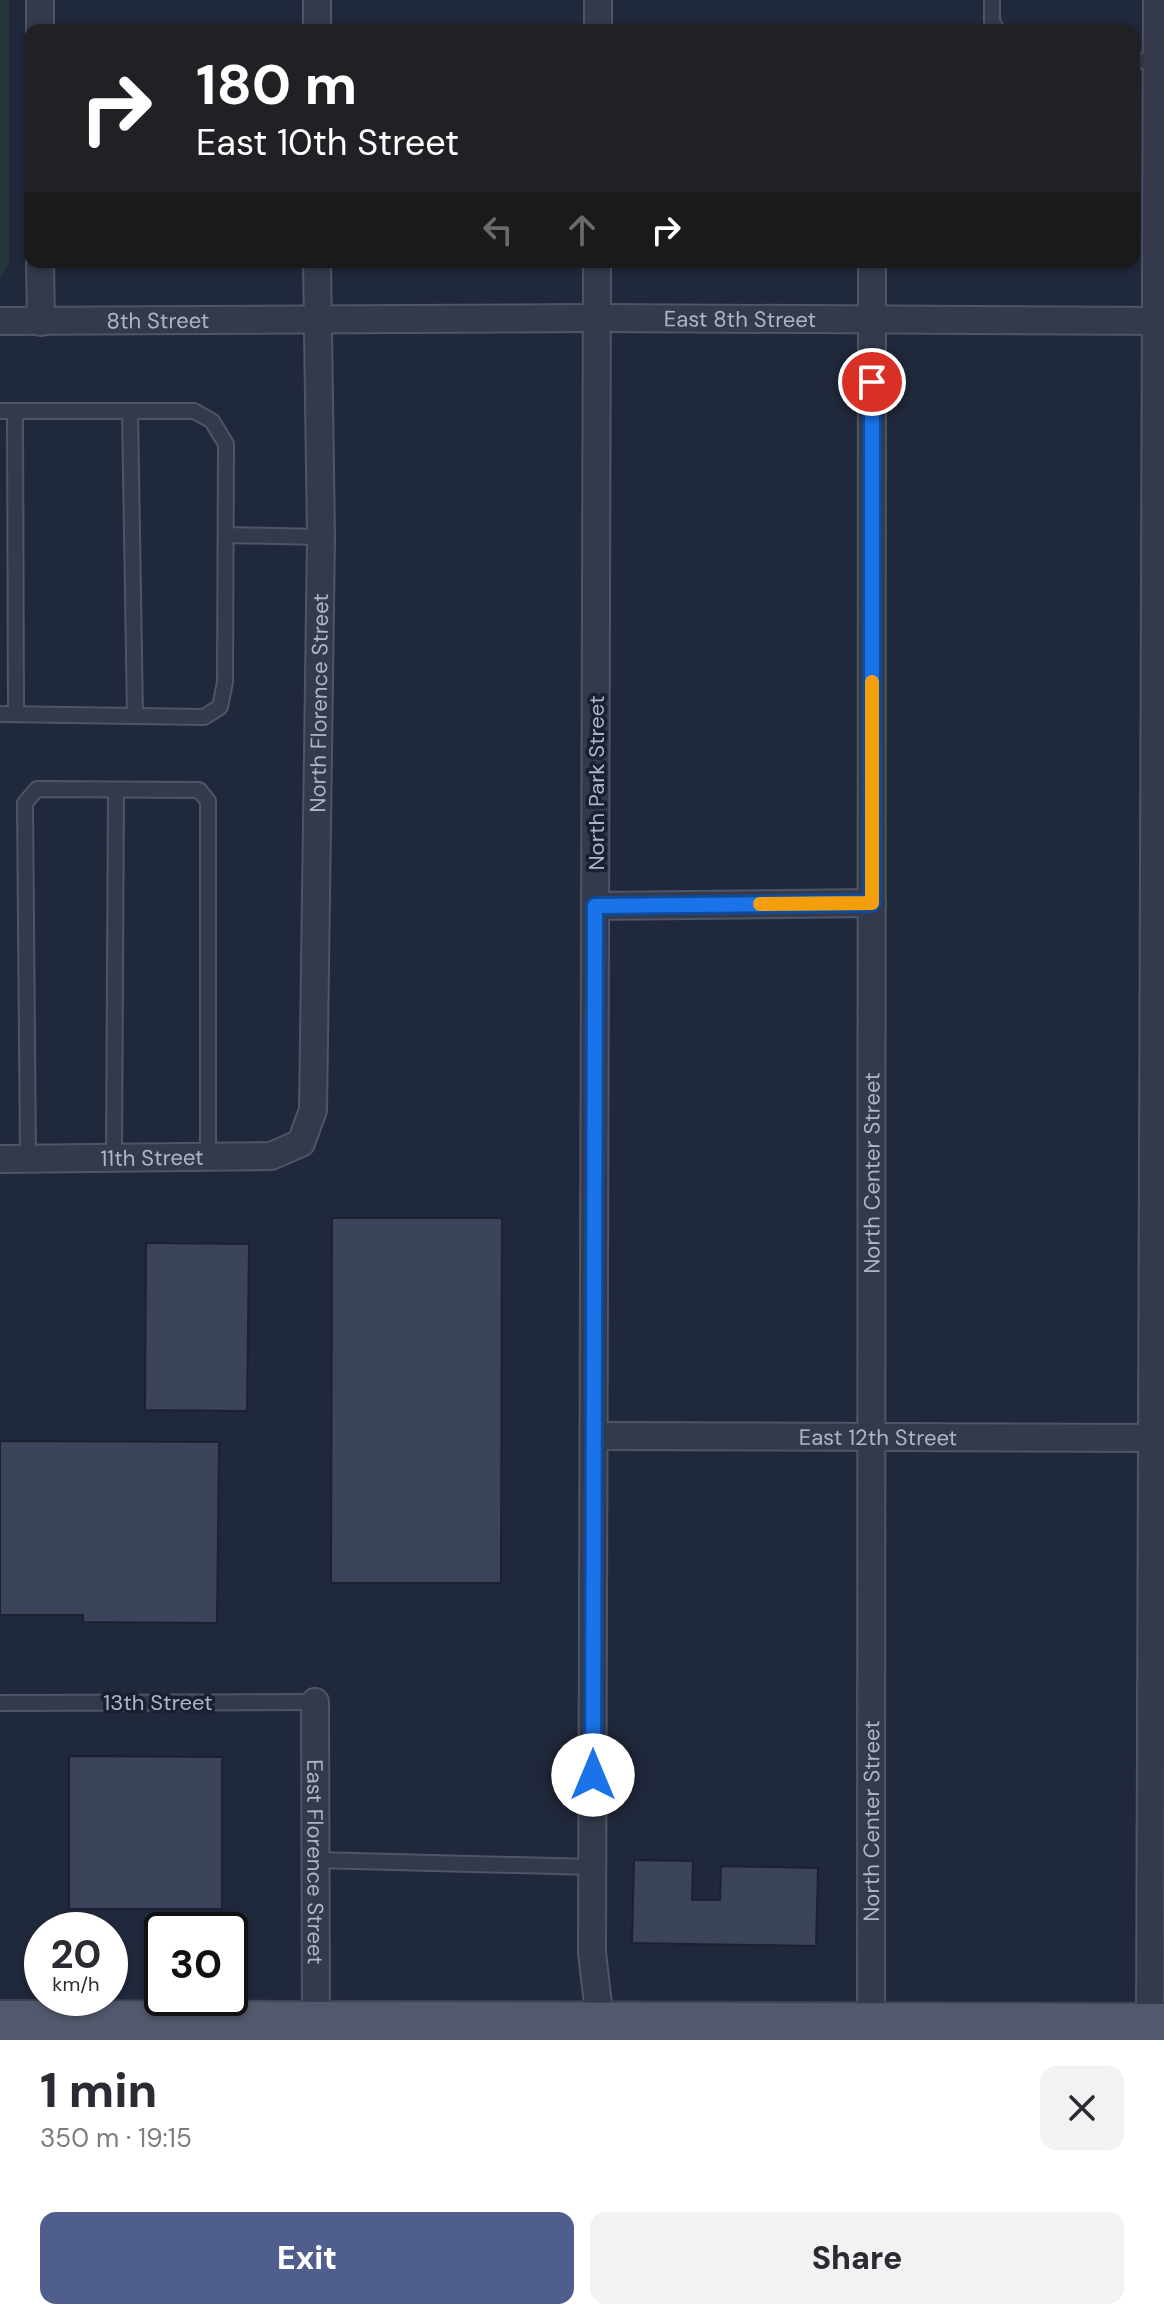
<!DOCTYPE html>
<meta charset="utf-8">
<style>
:root{--surface:#fff;--page:#f2f2f3;--text:#2b2b33;--muted:#7c7c81;--accent:#505e8e}
body{margin:0;font-family:"DM Sans",sans-serif;background:var(--page);color:var(--text);height:100vh;display:flex;flex-direction:column;font-size:30px;white-space:nowrap}
*{box-sizing:border-box;margin:0}
p{font-size:26px;color:var(--muted)}
.icon{flex:none;width:44px;height:44px;fill:none;stroke:currentColor;stroke-width:2;stroke-linecap:round;stroke-linejoin:round}
.map{position:relative;height:2040px;overflow:hidden}
.side{display:flex;flex-direction:column;background:var(--surface);flex:1}
.side>*{flex:none}
.banner{position:absolute;left:24px;top:24px;width:1116px;height:244px;border-radius:16px;box-shadow:0 2px 6px #0004;background:#202124;color:#fff;overflow:hidden}
.speed{position:absolute;left:24px;top:1912px;display:flex;gap:16px;font-size:40px;font-weight:700;text-align:center}
.speed>*{display:grid;place-content:center;width:104px;height:104px;border-radius:50%;background:var(--surface);box-shadow:0 2px 6px #0004;line-height:1}
.speed small{font-size:20px;font-weight:400}
.speed .limit{border:4px solid #111;border-radius:12px;background:#fff;color:#111}
.pin{position:absolute;display:grid;place-items:center;width:68px;height:68px;color:#fff;margin:-34px;border:4px solid #fff;border-radius:50%;box-shadow:0 2px 8px #0007}
.me{position:absolute;width:88px;margin:-44px;rotate:0deg;stroke-linejoin:round;filter:drop-shadow(0 0 6px #0008)}
.turn{display:flex;align-items:center;gap:28px;height:168px;padding:0 40px;font-size:36px}
.turn .icon{width:104px;height:104px;stroke-width:2.5}
.turn b{display:block;font-size:56px;line-height:68px}
.lanes{display:flex;align-items:center;height:76px;padding:0 40px;background:#0003;justify-content:center;gap:40px;direction:ltr}
.lanes .off{opacity:.35}
.round{display:grid;place-items:center;flex:none;width:84px;height:84px;border-radius:16px;background:var(--page)}
.head{display:flex;align-items:center;justify-content:space-between;height:136px;padding:0 40px}
h1{font-size:48px;font-weight:800;line-height:60px}
.cta{display:flex;gap:16px;margin-top:auto;padding:16px 40px}
.cta a{flex:1;height:92px;border-radius:16px;background:var(--accent);color:#fff;font-size:32px;font-weight:800;line-height:92px;text-align:center}
.cta a+a{background:var(--page);color:var(--text)}
.map>svg:first-child{display:block}
.green{fill:#22363c}
.building{fill:#3c445b;stroke:#1b2232;stroke-width:2}
.lines{fill:none;stroke-linecap:round;stroke-linejoin:round}
.lane-casing{stroke:#4f5566;stroke-width:18}
.street-casing{stroke:#4f5566;stroke-width:30}
.primary-casing{stroke:#3d4454;stroke-width:46}
.lane{stroke:#343a4b;stroke-width:14}
.street{stroke:#343a4b;stroke-width:26}
.primary{stroke:#52596c;stroke-width:42}
.route-casing{stroke:#114b97;stroke-width:20}
.route{stroke:#1a73e8;stroke-width:14}
.slow{stroke:#f59e0b;stroke-width:14}
.labels{text-anchor:middle;dominant-baseline:central;stroke-width:7;stroke-linejoin:round;paint-order:stroke}
.street-label{font-size:22px;fill:#afb5c7;stroke:#192030}
</style>
<div class="map">
<svg width="1164" height="2040" viewBox="0 0 1164 2040">
<rect width="100%" height="100%" fill="#20283b"/>
<path class="green" d="M 0,0 L 9,0 L 9,262 L 0,279 Z"/>
<g class="building">
<path d="M 332,1218 L 502,1218 L 501,1583 L 331,1583 Z"/>
<path d="M 146,1243 L 249,1244 L 247,1411 L 145,1410 Z"/>
<path d="M 0,1441 L 219,1442 L 217,1623 L 83,1622 L 83,1615 L 0,1615 Z"/>
<path d="M 69,1756 L 222,1757 L 222,1909 L 69,1909 Z"/>
<path d="M 634,1860 L 693,1861 L 692,1900 L 720,1900 L 721,1866 L 818,1868 L 816,1946 L 632,1943 Z"/>
</g>
<g class="lines">
<defs>
<g id="lane">
<path d="M 992,0 L 992,21 L 997,30"/>
<path d="M 1134,61 L 1157,60"/>
<path d="M 0,411 L 194,411 L 212,421 L 226,444 L 225,682 L 220,707 L 204,717 L 0,714"/>
<path d="M 15,411 L 16,714"/>
<path d="M 130,411 L 135,716"/>
<path d="M 226,535 L 321,537"/>
<path d="M 114,1157 L 116,790"/>
<path d="M 28,1159 L 25,803 L 37,789 L 199,790 L 208,801 L 208,1157"/>
<path d="M 0,1703 L 315,1702"/>
<path d="M 316,1860 L 592,1867"/>
</g>
<g id="street">
<path d="M 40,0 L 40,30"/>
<path d="M 317,0 L 317,30"/>
<path d="M 598,30 L 598,0"/>
<path d="M 40,262 L 41,322"/>
<path d="M 597,262 L 592,1953 L 602,2038"/>
<path id="s1" d="M 0,321 L 597,318 L 1164,321"/>
<path d="M 595,906 L 872,903"/>
<path id="s2" d="M 0,1159 L 271,1156 L 301,1143 L 313,1110 L 321,537 L 317,262"/>
<path id="s3" d="M 594,1436 L 1164,1438"/>
<path id="s4" d="M 315,1702 L 316,2023"/>
<path id="s5" d="M 871,2025 L 872,262"/>
<path d="M 1150,2025 L 1157,0"/>
</g>
<path id="primary" d="M 0,2022 L 1164,2025"/>
</defs>
<use href="#lane" class="lane-casing"/>
<use href="#street" class="street-casing"/>
<use href="#primary" class="primary-casing"/>
<use href="#lane" class="lane"/>
<use href="#street" class="street"/>
<use href="#primary" class="primary"/>
</g>
<g class="lines">
<defs>
<path id="route" d="M 593,1775 L 595,906 L 872,903 L 872,382"/>
</defs>
<use href="#route" class="route-casing"/>
<use href="#route" class="route"/>
<path class="slow" d="M 760,904 L 872,903 L 872,682"/>
</g>
<g class="labels">
<g class="street-label">
<text stroke="none"><textPath href="#s1" startOffset="740">East 8th Street</textPath></text>
<text stroke="none"><textPath href="#s1" startOffset="158">8th Street</textPath></text>
<text stroke="none"><textPath href="#s2" startOffset="746">North Florence Street</textPath></text>
<text transform="translate(596 783) rotate(-90)">North Park Street</text>
<text stroke="none"><textPath href="#s2" startOffset="152">11th Street</textPath></text>
<text stroke="none"><textPath href="#s5" startOffset="852">North Center Street</textPath></text>
<text stroke="none"><textPath href="#s3" startOffset="284">East 12th Street</textPath></text>
<text x="158" y="1702">13th Street</text>
<text stroke="none"><textPath href="#s5" startOffset="204">North Center Street</textPath></text>
<text stroke="none"><textPath href="#s4" startOffset="160">East Florence Street</textPath></text>
</g>
</g>
</svg>
<div class="speed"><div>20<small>km/h</small></div><div class="limit">30</div></div>
<div class="pin" style="left:872px;top:382px;background:#d93025"><svg class="icon" aria-label="arrive" viewBox="0 0 24 24"><path d="M6 21V4h12l-3 4 3 4H6"/></svg></div>
<svg class="me" style="left:593px;top:1775px" viewBox="-20 -20 40 40"><circle r="19" fill="#fff"/><path d="M0-13L10 11 0 6-10 11z" fill="#1a73e8"/></svg>
<div class="banner">
<div class="turn"><svg class="icon" aria-label="right" viewBox="0 0 24 24"><path d="M7 20v-9h11M14 6l5 5-5 5"/></svg><div><b>180 m</b>East 10th Street</div></div>
<div class="lanes"><svg class="icon off" aria-label="left" viewBox="0 0 24 24"><path d="M17 20v-9H6M10 6l-5 5 5 5"/></svg><svg class="icon off" aria-label="ahead" viewBox="0 0 24 24"><path d="M12 20V5M6 11l6-6 6 6"/></svg><svg class="icon" aria-label="right" viewBox="0 0 24 24"><path d="M7 20v-9h11M14 6l5 5-5 5"/></svg></div>
</div>
</div>
<section class="side">
<div class="head"><div><h1>1 min</h1><p>350 m · 19:15</p></div><a class="round"><svg class="icon" aria-label="close" viewBox="0 0 24 24"><path d="M6 6l12 12M18 6L6 18"/></svg></a></div>
<div class="cta"><a>Exit</a><a>Share</a></div>
</section>
